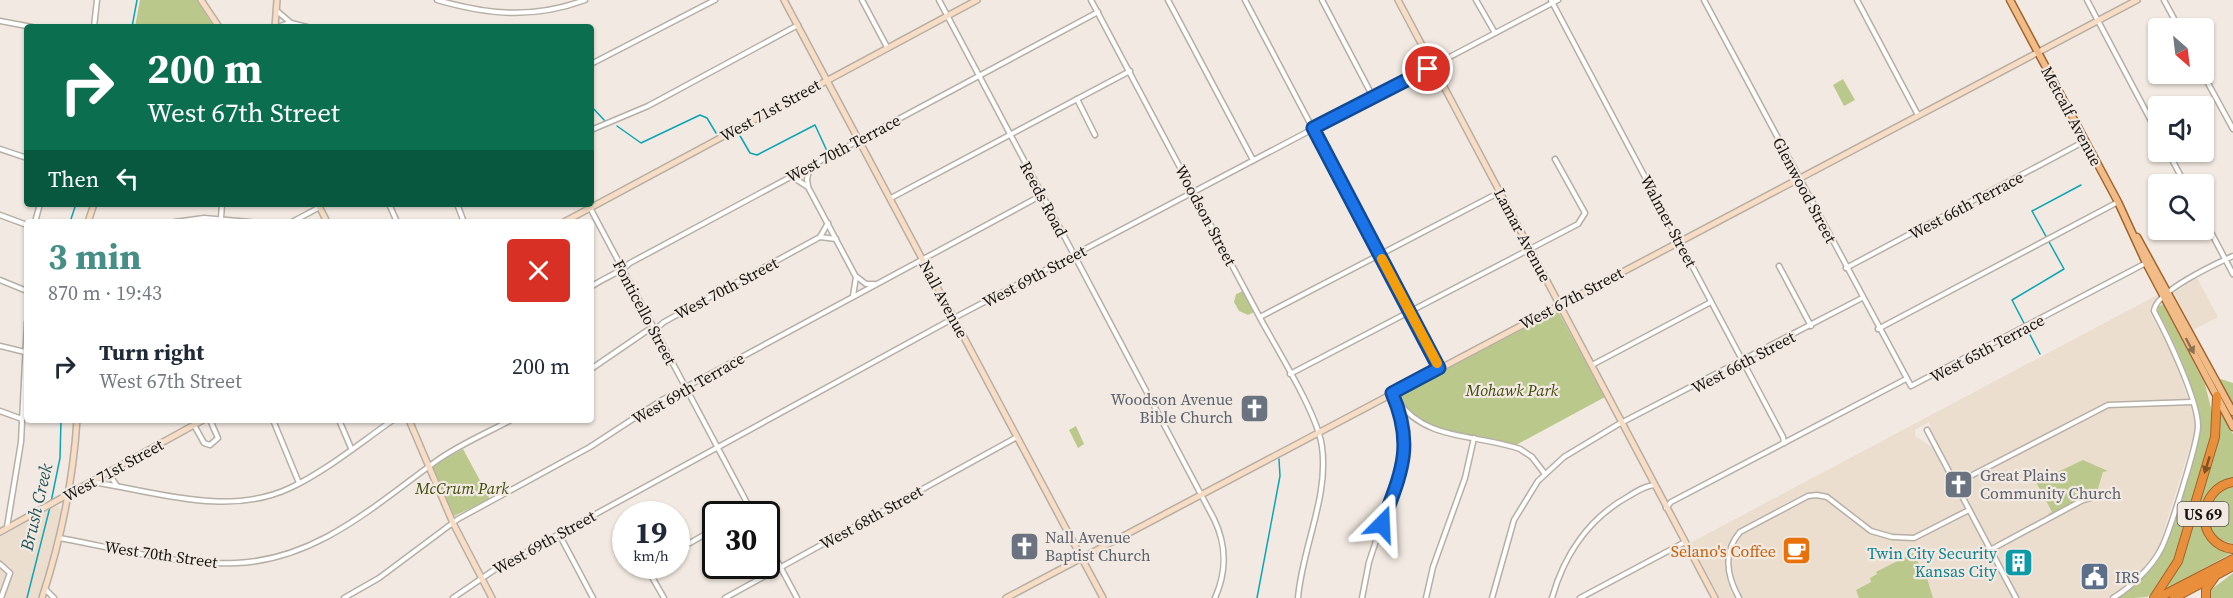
<!DOCTYPE html>
<meta charset="utf-8">
<style>
:root{--surface:#fff;--page:#f6f6f7;--text:#1f2937;--muted:#747a83;--accent:#478e87}
body{margin:0;font-family:"Source Serif 4",serif;background:var(--page);color:var(--text);height:100vh;display:flex;flex-direction:column;font-size:22px;white-space:nowrap}
*{box-sizing:border-box;margin:0}
p{font-size:20px;color:var(--muted)}
.icon{flex:none;width:33px;height:33px;fill:none;stroke:currentColor;stroke-width:2;stroke-linecap:round;stroke-linejoin:round}
.map{position:relative;flex:1;overflow:hidden}
.side{position:absolute;left:24px;top:219px;width:570px;height:204px;display:flex;flex-direction:column;background:var(--surface);border-radius:6px;box-shadow:0 2px 4px #0004}
.side>*{flex:none}
.guide{position:absolute;left:24px;top:24px;width:570px;height:183px;border-radius:6px;box-shadow:0 2px 4px #0004;background:#0b6e4f;color:#fff;overflow:hidden}
.needle{width:39px;rotate:152deg}
.fabs{position:absolute;left:2148px;top:18px;display:grid;gap:12px}
.fabs a{display:grid;place-items:center;width:66px;height:66px;border-radius:6px;background:var(--surface);box-shadow:0 2px 4px #0004;font-size:30px}
.speed{position:absolute;left:612px;top:501px;display:flex;gap:12px;font-size:30px;font-weight:700;text-align:center}
.speed>*{display:grid;place-content:center;width:78px;height:78px;border-radius:50%;background:var(--surface);box-shadow:0 2px 4px #0004;line-height:1}
.speed small{font-size:15px;font-weight:400}
.speed .limit{border:3px solid #111;border-radius:9px;background:#fff;color:#111}
.pin{position:absolute;display:grid;place-items:center;width:51px;height:51px;color:#fff;margin:-26px;border:3px solid #fff;border-radius:50%;box-shadow:0 2px 6px #0007}
.me{position:absolute;width:66px;margin:-33px;rotate:21deg;stroke-linejoin:round;filter:drop-shadow(0 0 4px #0008)}
.turn{display:flex;align-items:center;gap:21px;height:126px;padding:0 24px;font-size:27px}
.turn .icon{width:78px;height:78px;stroke-width:2.5}
.turn b{display:block;font-size:42px;line-height:51px}
.then{display:flex;align-items:center;height:57px;padding:0 24px;background:#0003;gap:12px;font-size:22px}
.round{display:grid;place-items:center;flex:none;width:63px;height:63px;border-radius:6px;background:var(--page)}
.overview{display:flex;align-items:center;justify-content:space-between;height:102px;padding:0 24px}
h1{font-size:36px;font-weight:700;line-height:45px;color:var(--accent)}
ul{padding:0;list-style:none}
li{display:flex;align-items:center;gap:18px;height:90px;padding:0 24px}
li div{flex:1}
li b{display:block;font-size:22px}
li em{font-style:normal}
.map>svg:first-child{display:block}
.built{fill:#ebdecf}
.green{fill:#bac98b}
.lines{fill:none;stroke-linecap:round;stroke-linejoin:round}
.stream{stroke:#0ba5b5;stroke-width:1.5}
.street-casing{stroke:#b6afa6;stroke-width:7}
.secondary-casing{stroke:#b6afa6;stroke-width:8}
.primary-casing{stroke:#a0642c;stroke-width:9}
.highway-casing{stroke:#a0642c;stroke-width:10}
.street{stroke:#fff;stroke-width:4}
.secondary{stroke:#f8ddc4;stroke-width:5}
.primary{stroke:#f2bc89;stroke-width:6}
.highway{stroke:#e98f3b;stroke-width:8}
.oneway{fill:#8f7053}
.oneway2{fill:#805226}
.route-casing{stroke:#114b97;stroke-width:15}
.route{stroke:#1a73e8;stroke-width:10}
.slow{stroke:#f59e0b;stroke-width:10}
.labels{text-anchor:middle;dominant-baseline:central;stroke-width:4.5;stroke-linejoin:round;paint-order:stroke}
.shield{fill:#f2eae2;stroke:#595450;stroke-width:1.5}
.shield-label{font-size:15px;font-weight:bold;fill:#171411}
.street-label{font-size:16px;fill:#171411;stroke:#f2eae2}
.park-label{font-size:16px;font-style:italic;fill:#404c0c;stroke:#f2eae2}
.worship-label{font-size:16px;fill:#5b616d;stroke:#f2eae2;text-anchor:start}
.food-label{font-size:16px;fill:#c56008;stroke:#f2eae2;text-anchor:end}
.culture-label{font-size:16px;fill:#0d838f;stroke:#f2eae2;text-anchor:end}
.service-label{font-size:16px;fill:#4e5e75;stroke:#f2eae2;text-anchor:start}
.water-label{font-size:18px;font-style:italic;fill:#21565d;stroke:#f2eae2}
</style>
<div class="map">
<svg width="2233" height="598" viewBox="0 0 2233 598">
<rect width="100%" height="100%" fill="#f2eae2"/>
<g class="built">
<path d="M 2197,278 L 2218,317 L 2193,330 L 2174,293 Z"/>
<path d="M 2159,294 L 2151,306 L 2150,313 L 2173,355 L 2195,420 L 2195,431 L 2158,549 L 2141,571 L 2117,592 L 2108,598 L 2019,598 L 1931,431 L 1929,422 L 1915,430 L 1915,436 L 1933,448 L 2013,598 L 1720,598 L 1690,543 Z"/>
<path d="M 55,506 L 58,506 L 62,510 L 40,598 L 0,598 L 0,537 Z"/>
</g>
<g class="green">
<path d="M 140,0 L 197,0 L 214,27 L 135,27 Z"/>
<path d="M 1843,79 L 1855,100 L 1844,106 L 1833,85 Z"/>
<path d="M 1243,291 L 1254,312 L 1248,315 L 1239,311 L 1234,302 L 1236,294 Z"/>
<path d="M 2163,304 L 2205,384 L 2213,416 L 2212,436 C 2202,471 2178,581 2147,597 C 2140,598 2127,598 2119,598 L 2165,547 L 2201,430 C 2200,399 2174,339 2158,312 L 2158,307 Z"/>
<path d="M 1555,311 L 1559,313 L 1605,397 L 1516,445 C 1476,431 1427,438 1400,400 L 1400,392 Z"/>
<path d="M 2221,379 L 2233,383 L 2233,405 L 2219,380 Z"/>
<path d="M 2219,407 L 2233,434 L 2233,479 C 2190,486 2194,541 2232,553 L 2166,589 L 2180,562 Z"/>
<path d="M 1076,426 L 1084,444 L 1078,448 L 1069,430 Z"/>
<path d="M 463,449 L 490,499 L 454,516 L 433,468 L 437,463 Z"/>
<path d="M 2083,460 L 2108,471 L 2103,472 L 2097,492 L 2101,495 L 2083,498 L 2050,516 L 2048,514 L 2052,512 L 2036,482 Z"/>
<path d="M 2233,486 L 2233,544 L 2217,539 C 2200,519 2209,493 2233,486 Z"/>
<path d="M 1913,553 L 1927,578 L 1933,598 L 1859,598 L 1856,590 L 1871,582 L 1870,578 L 1877,574 L 1876,572 Z"/>
<path d="M 2233,573 L 2233,598 L 2209,598 L 2208,592 Z"/>
</g>
<g class="lines">
<g class="stream">
<path d="M 132,27 L 137,0"/>
<path d="M 591,106 L 605,121"/>
<path d="M 617,126 L 641,143 L 700,115 L 707,118 L 716,133"/>
<path d="M 739,134 L 750,153 L 757,155 L 815,125 L 827,151"/>
<path d="M 70,222 L 76,204"/>
<path d="M 2040,354 L 2012,300 L 2064,269 L 2032,211 L 2081,185"/>
<path d="M 51,502 L 60,458 L 61,420"/>
<path d="M 27,598 L 50,507"/>
<path d="M 1257,598 L 1280,476 L 1279,459"/>
</g>
<defs>
<g id="street">
<path d="M 437,0 C 489,15 533,19 585,0"/>
<path d="M 862,0 L 887,47"/>
<path d="M 939,0 L 1214,519 C 1227,546 1227,571 1215,598"/>
<path d="M 1091,0 C 1147,106 1203,211 1259,316 C 1276,348 1318,414 1322,447 C 1329,497 1302,548 1298,598"/>
<path d="M 1168,0 L 1253,160"/>
<path d="M 1245,0 L 1439,368"/>
<path d="M 1322,0 L 1373,97"/>
<path d="M 1476,0 L 1495,33"/>
<path d="M 1551,0 L 1783,437 L 1784,443"/>
<path d="M 1704,0 L 1911,386 L 2146,263"/>
<path d="M 1857,0 L 1918,115"/>
<path d="M 2087,0 L 2158,134"/>
<path d="M 2164,0 L 2179,28"/>
<path d="M 277,11 L 291,23 L 307,27"/>
<path d="M 0,21 L 32,27"/>
<path d="M 94,27 L 97,0"/>
<path d="M 277,27 L 290,23"/>
<path d="M 591,64 L 715,0"/>
<path d="M 2203,74 L 2233,129"/>
<path d="M 1077,99 L 1095,135"/>
<path d="M 591,130 L 648,106 L 798,25"/>
<path d="M 0,149 L 27,158"/>
<path d="M 2168,152 L 2185,184"/>
<path d="M 791,176 L 808,187 L 856,277 L 853,296"/>
<path d="M 808,186 L 807,179 L 810,167"/>
<path d="M 891,198 L 1130,71"/>
<path d="M 389,204 L 397,222"/>
<path d="M 457,204 L 464,222"/>
<path d="M 588,204 L 753,514"/>
<path d="M 0,215 L 27,225"/>
<path d="M 221,218 L 222,204"/>
<path d="M 2204,219 L 2233,274"/>
<path d="M 35,222 L 40,204"/>
<path d="M 175,222 L 204,218 L 250,222"/>
<path d="M 292,222 L 320,207"/>
<path d="M 820,237 L 828,223"/>
<path d="M 1779,266 L 1811,326"/>
<path d="M 1846,268 L 2085,141"/>
<path d="M 857,277 L 866,284 L 874,284"/>
<path d="M 0,280 L 27,291"/>
<path d="M 591,287 C 603,278 620,273 630,263 L 1098,12"/>
<path d="M 1260,317 L 1500,192"/>
<path d="M 1878,329 L 2118,202"/>
<path d="M 0,346 L 25,352"/>
<path d="M 1592,365 L 1711,302"/>
<path d="M 591,369 L 648,330 L 655,330 L 664,322 L 820,237 L 836,239"/>
<path d="M 1290,374 L 1578,224 L 1585,213 L 1555,159"/>
<path d="M 1398,401 C 1425,441 1478,434 1520,449 L 1532,457 L 1545,474"/>
<path d="M 0,411 L 22,419"/>
<path d="M 273,420 L 299,483"/>
<path d="M 339,420 L 351,448"/>
<path d="M 194,425 L 204,443 L 210,445 L 218,438 L 210,420"/>
<path d="M 1927,430 L 2016,598"/>
<path d="M 114,470 L 111,477 L 117,486"/>
<path d="M 93,482 C 157,492 228,517 290,488 C 326,471 360,443 393,420"/>
<path d="M 1955,484 L 2108,405 L 2192,402"/>
<path d="M 1666,508 L 1671,502 L 1906,379"/>
<path d="M 741,514 L 750,510"/>
<path d="M 7,527 L 21,442 L 27,322"/>
<path d="M 559,534 L 593,598"/>
<path d="M 60,538 C 115,548 180,566 236,563 C 316,560 374,506 435,462 C 458,445 487,433 511,420"/>
<path d="M 766,540 L 797,598"/>
<path d="M 690,543 L 716,528"/>
<path d="M 1990,550 L 2083,500 L 2094,497"/>
<path d="M 0,564 L 10,573 L 1,598"/>
<path d="M 652,577 L 664,598"/>
<path d="M 45,589 L 54,598"/>
<path d="M 344,598 L 379,578 L 458,519 L 590,447 L 662,400 L 1042,195"/>
<path d="M 453,598 L 497,568 L 954,318 L 1558,0"/>
<path d="M 725,598 L 1017,437"/>
<path d="M 1362,598 L 1369,562 L 1403,460 L 1405,431 L 1392,393"/>
<path d="M 1426,598 L 1433,567 L 1465,478 L 1474,438"/>
<path d="M 1492,598 L 1514,520 L 1538,481 L 1564,457 L 1617,425 L 1862,298"/>
<path d="M 1552,598 C 1564,555 1589,518 1629,496 C 1637,491 1645,486 1654,485"/>
<path d="M 1580,598 L 1685,542"/>
<path d="M 1739,598 C 1727,576 1722,553 1740,532 L 1808,496 L 1817,495 L 1827,497 L 1871,531 L 1892,537 L 1914,538 L 1969,510"/>
<path d="M 2113,598 C 2130,588 2152,567 2161,549 C 2169,534 2198,442 2198,426 C 2198,400 2167,335 2154,311 C 2155,292 2215,264 2233,256"/>
</g>
<g id="secondary">
<path d="M 201,0 L 219,27"/>
<path d="M 784,0 L 1103,598"/>
<path d="M 1398,0 L 1715,598"/>
<path d="M 275,27 L 277,0"/>
<path d="M 318,204 L 327,222"/>
<path d="M 88,222 L 94,204"/>
<path d="M 564,222 L 977,0"/>
<path d="M 409,420 L 453,523 L 492,598"/>
<path d="M 0,532 L 203,420"/>
<path d="M 42,598 C 61,540 73,481 77,420"/>
<path d="M 1006,598 L 2137,0"/>
</g>
<g id="primary">
<path d="M 2010,0 L 2118,202 L 2146,263 L 2233,427"/>
<path d="M 2137,237 L 2233,412"/>
</g>
<g id="highway">
<path d="M 2233,482 C 2196,489 2194,544 2233,549"/>
<path d="M 2154,598 L 2178,561 L 2215,437 L 2217,396"/>
<path d="M 2158,598 L 2233,559"/>
<path d="M 2174,598 L 2233,566"/>
<path d="M 2206,598 L 2206,589 L 2214,578"/>
</g>
</defs>
<use href="#street" class="street-casing"/>
<use href="#secondary" class="secondary-casing"/>
<use href="#primary" class="primary-casing"/>
<use href="#highway" class="highway-casing"/>
<use href="#street" class="street"/>
<use href="#secondary" class="secondary"/>
<use href="#primary" class="primary"/>
<use href="#highway" class="highway"/>
</g>
<defs><path id="oneway-solid" d="M-6-.8H1V-3.2L6.5 0L1 3.2V.8H-6Z" transform="scale(1.5)"/></defs>
<use class="oneway" href="#oneway-solid" transform="translate(2190 346) rotate(62)"/>
<use class="oneway2" href="#oneway-solid" transform="translate(2207 465) rotate(107)"/>
<g class="lines">
<defs>
<path id="route" d="M 1382,524 C 1401,473 1415,446 1392,393 L 1439,368 L 1313,128 L 1428,69"/>
</defs>
<use href="#route" class="route-casing"/>
<use href="#route" class="route"/>
<path class="slow" d="M 1382,259 L 1437,363"/>
</g>
<defs>
<symbol id="church-square" viewBox="-11 -11 22 22"><rect x="-9" y="-9" width="18" height="18" rx="4" fill="#6b7280" stroke="#f2eae2"/><path d="M-1.2-6h2.4v3.5h3.3v2.4h-3.3V6h-2.4V-.1h-3.3v-2.4h3.3Z" fill="#fff"/></symbol>
<symbol id="cafe-square" viewBox="-11 -11 22 22"><rect x="-9" y="-9" width="18" height="18" rx="4" fill="#e8710a" stroke="#f2eae2"/><path d="M-5.5-4.5H6V0H3Q3 3.5 0 3.5H-2.5Q-5.5 3.5-5.5 0ZM3-3.2v2h1.7v-2ZM-6 4.5H4V6H-6Z" fill="#fff"/></symbol>
<symbol id="building-square" viewBox="-11 -11 22 22"><rect x="-9" y="-9" width="18" height="18" rx="4" fill="#0f9aa8" stroke="#f2eae2"/><path d="M-4-6H4V6H1V3H-1V6H-4ZM-2.5-4.3h1.7v1.8h-1.7ZM.8-4.3h1.7v1.8H.8ZM-2.5-1h1.7V.8h-1.7ZM.8-1h1.7V.8H.8Z" fill="#fff"/></symbol>
<symbol id="civic-square" viewBox="-11 -11 22 22"><rect x="-9" y="-9" width="18" height="18" rx="4" fill="#5c6f8a" stroke="#f2eae2"/><path d="M-.6-6.5H3V-4.5H.6V-3L4-1V1h2V6H-6V1h2V-1L-.6-3ZM-1.2 2.5V6h2.4V2.5Z" fill="#fff"/></symbol>
</defs>
<g fill-rule="evenodd">
<use href="#church-square" x="1238" y="392" width="33" height="33"/>
<use href="#church-square" x="1942" y="468" width="33" height="33"/>
<use href="#church-square" x="1008" y="530" width="33" height="33"/>
<use href="#cafe-square" x="1780" y="534" width="33" height="33"/>
<use href="#building-square" x="2002" y="546" width="33" height="33"/>
<use href="#civic-square" x="2078" y="560" width="33" height="33"/>
</g>
<g class="labels">
<rect class="shield" x="2177.5" y="502" width="51" height="24" rx="4.5"/>
<g class="shield-label">
<text x="2203" y="514">US 69</text>
</g>
<g class="street-label">
<text transform="translate(770 110) rotate(-29)">West 71st Street</text>
<text transform="translate(2072 116) rotate(62)">Metcalf Avenue</text>
<text transform="translate(843 148) rotate(-28)">West 70th Terrace</text>
<text transform="translate(1805 190) rotate(62)">Glenwood Street</text>
<text transform="translate(1044 199) rotate(62)">Reeds Road</text>
<text transform="translate(1966 205) rotate(-28)">West 66th Terrace</text>
<text transform="translate(1206 215) rotate(62)">Woodson Street</text>
<text transform="translate(1669 221) rotate(62)">Walmer Street</text>
<text transform="translate(1523 235) rotate(62)">Lamar Avenue</text>
<text transform="translate(1034 276) rotate(-28)">West 69th Street</text>
<text transform="translate(726 288) rotate(-28)">West 70th Street</text>
<text transform="translate(1571 298) rotate(-28)">West 67th Street</text>
<text transform="translate(944 299) rotate(62)">Nall Avenue</text>
<text transform="translate(645 312) rotate(62)">Fonticello Street</text>
<text transform="translate(1987 348) rotate(-28)">West 65th Terrace</text>
<text transform="translate(1743 362) rotate(-28)">West 66th Street</text>
<text transform="translate(688 388) rotate(-30)">West 69th Terrace</text>
<text transform="translate(113 470) rotate(-29)">West 71st Street</text>
<text transform="translate(871 517) rotate(-29)">West 68th Street</text>
<text transform="translate(544 542) rotate(-29)">West 69th Street</text>
<text transform="translate(161 554) rotate(8)">West 70th Street</text>
</g>
<g class="park-label">
<text x="1512" y="390">Mohawk Park</text>
<text x="462" y="488">McCrum Park</text>
</g>
<g class="worship-label">
<text x="1233" y="399" text-anchor="end">Woodson Avenue<tspan x="1233" dy="18">Bible Church</tspan></text>
<text x="1980" y="475">Great Plains<tspan x="1980" dy="18">Community Church</tspan></text>
<text x="1045" y="537">Nall Avenue<tspan x="1045" dy="18">Baptist Church</tspan></text>
</g>
<g class="food-label">
<text x="1776" y="551">Selano's Coffee</text>
</g>
<g class="culture-label">
<text x="1997" y="553">Twin City Security<tspan x="1997" dy="18">Kansas City</tspan></text>
</g>
<g class="service-label">
<text x="2115" y="577">IRS</text>
</g>
<g class="water-label">
<text transform="translate(36 507) rotate(-77)">Brush Creek</text>
</g>
</g>
</svg>
<div class="fabs">
<a><svg class="needle" viewBox="-14 -14 28 28"><path d="M0-13l5 13h-10z" fill="#e53935"/><path d="M0 13l5-13h-10z" fill="#747a83"/></svg></a>
<a><svg class="icon" aria-label="sound" viewBox="0 0 24 24"><path d="M4 9h4l5-4v14l-5-4H4zM17 9q2 3 0 6"/></svg></a>
<a><svg class="icon" aria-label="search" viewBox="0 0 24 24"><circle cx="10" cy="10" r="6"/><path d="M15 15l6 6"/></svg></a>
</div>
<div class="speed"><div>19<small>km/h</small></div><div class="limit">30</div></div>
<div class="pin" style="left:1428px;top:69px;background:#d93025"><svg class="icon" aria-label="arrive" viewBox="0 0 24 24"><path d="M6 21V4h12l-3 4 3 4H6"/></svg></div>
<svg class="me" style="left:1382px;top:524px" viewBox="-20 -20 40 40"><path d="M0-17L14 15 0 8-14 15z" fill="#1a73e8" stroke="#fff" stroke-width="4"/></svg>
<div class="guide">
<div class="turn"><svg class="icon" aria-label="right" viewBox="0 0 24 24"><path d="M7 20v-9h11M14 6l5 5-5 5"/></svg><div><b>200 m</b>West 67th Street</div></div>
<div class="then">Then<svg class="icon" aria-label="left" viewBox="0 0 24 24"><path d="M17 20v-9H6M10 6l-5 5 5 5"/></svg></div>
</div>
<section class="side">
<div class="overview"><div><h1>3 min</h1><p>870 m · 19:43</p></div><a class="round" style="background:#d93025;color:#fff"><svg class="icon" aria-label="close" viewBox="0 0 24 24"><path d="M6 6l12 12M18 6L6 18"/></svg></a></div>
<ul>
<li><svg class="icon" aria-label="right" viewBox="0 0 24 24"><path d="M7 20v-9h11M14 6l5 5-5 5"/></svg><div><b>Turn right</b><p>West 67th Street</p></div><em>200 m</em></li>
</ul>
</section>
</div>
